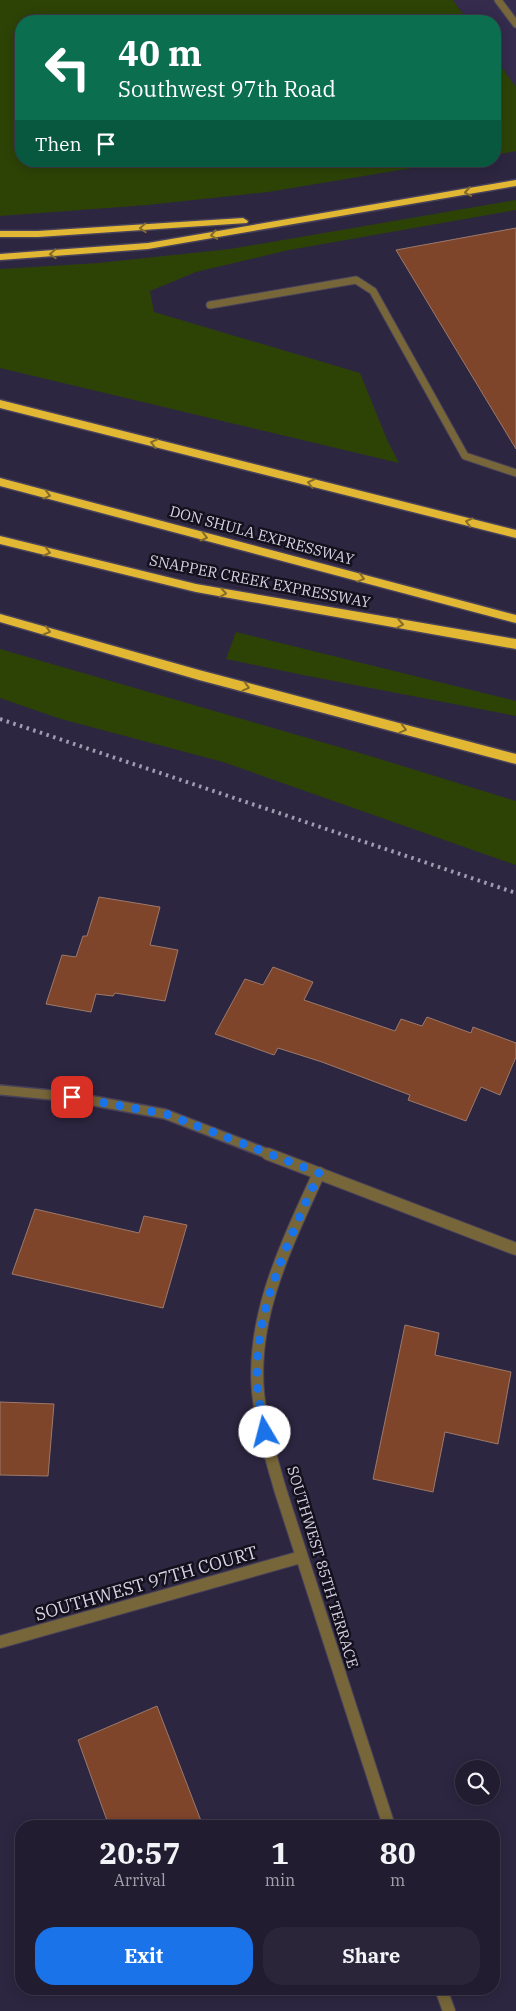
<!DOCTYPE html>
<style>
:root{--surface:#221c31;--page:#2a2539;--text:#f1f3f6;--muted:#a2a1ab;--line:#3f3a4d;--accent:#1a73e8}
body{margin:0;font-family:"IBM Plex Serif",serif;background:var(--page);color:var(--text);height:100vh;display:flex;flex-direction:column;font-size:19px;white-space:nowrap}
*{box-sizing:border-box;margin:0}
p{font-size:16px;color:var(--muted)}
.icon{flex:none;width:28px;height:28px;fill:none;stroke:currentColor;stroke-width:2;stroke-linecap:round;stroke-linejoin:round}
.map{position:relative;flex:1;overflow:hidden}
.side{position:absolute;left:15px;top:1820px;width:485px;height:175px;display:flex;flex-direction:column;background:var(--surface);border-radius:20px;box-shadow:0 2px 12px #0003,0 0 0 1px var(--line)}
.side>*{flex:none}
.banner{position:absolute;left:15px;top:15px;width:486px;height:152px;border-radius:20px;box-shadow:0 2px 12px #0003,0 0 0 1px var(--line);background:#0b6e4f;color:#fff;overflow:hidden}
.fabs{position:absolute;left:455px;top:1760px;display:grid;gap:10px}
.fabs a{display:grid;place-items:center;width:45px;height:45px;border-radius:50%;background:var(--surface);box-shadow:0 2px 12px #0003,0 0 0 1px var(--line);font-size:25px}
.pin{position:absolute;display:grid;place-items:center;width:42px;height:42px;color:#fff;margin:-21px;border-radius:10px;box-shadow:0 2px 8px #0006}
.me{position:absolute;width:55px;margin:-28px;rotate:352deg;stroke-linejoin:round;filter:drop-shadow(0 0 4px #0008)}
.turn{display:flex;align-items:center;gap:18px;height:105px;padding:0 20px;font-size:22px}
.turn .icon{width:65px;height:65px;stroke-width:2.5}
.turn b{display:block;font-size:35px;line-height:42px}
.then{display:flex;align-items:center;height:48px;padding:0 20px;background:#0003;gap:10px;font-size:19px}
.eta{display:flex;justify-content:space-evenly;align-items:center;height:85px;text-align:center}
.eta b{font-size:30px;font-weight:700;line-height:35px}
.button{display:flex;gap:10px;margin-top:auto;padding:10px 20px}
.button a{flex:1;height:58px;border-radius:20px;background:var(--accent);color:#fff;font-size:20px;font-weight:700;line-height:58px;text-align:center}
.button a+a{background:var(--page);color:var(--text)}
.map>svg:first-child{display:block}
.built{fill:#342b4d}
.green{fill:#2d4306}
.building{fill:#7e452b;stroke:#9c796a}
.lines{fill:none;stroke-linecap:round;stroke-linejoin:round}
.service-casing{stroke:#48425b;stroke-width:9}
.minor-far1-casing{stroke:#48425b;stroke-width:12}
.minor-casing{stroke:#48425b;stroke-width:14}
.motorway-casing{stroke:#48425b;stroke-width:3}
.service{stroke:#776639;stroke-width:7}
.minor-far1{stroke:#776639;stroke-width:9}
.minor{stroke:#776639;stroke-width:12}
.motorway{fill:#e2b734;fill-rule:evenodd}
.rail{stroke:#9f9bb0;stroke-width:4;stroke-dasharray:2.5 4.5;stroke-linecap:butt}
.oneway{stroke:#856c2a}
.route{stroke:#1a73e8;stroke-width:9;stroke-dasharray:0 16.2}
.labels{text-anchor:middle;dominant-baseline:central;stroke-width:5;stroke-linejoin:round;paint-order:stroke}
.street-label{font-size:15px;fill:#d5d2e4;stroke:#14111d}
.near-street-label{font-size:18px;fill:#d5d2e4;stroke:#14111d}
</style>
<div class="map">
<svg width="516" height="2011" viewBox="0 0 516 2011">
<rect width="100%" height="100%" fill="#2d2641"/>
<path class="built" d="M 453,0 L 516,0 L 516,87 L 495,58 L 495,21 L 468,21 Z"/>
<g class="green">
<path d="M 0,0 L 453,0 L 468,21 L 21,21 L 21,161 L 454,161 L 268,192 L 147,205 L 0,216 Z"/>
<path d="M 495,58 L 516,87 L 516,151 L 495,155 Z"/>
<path d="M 516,200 L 516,210 L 289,250 L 196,272 L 150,291 L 154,312 L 360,373 L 388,442 L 399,463 L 0,368 L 0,269 L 98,263 L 230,249 Z"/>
<path d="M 236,632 L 516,701 L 516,716 L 303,675 L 226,659 Z"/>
<path d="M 0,649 L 370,756 L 516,801 L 516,865 L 223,762 L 61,719 L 0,698 Z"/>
</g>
<g class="building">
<path d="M 516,228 L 516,449 L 396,250 Z"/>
<path d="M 99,897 L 160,907 L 150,945 L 178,950 L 165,1001 L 115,993 L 113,996 L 96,994 L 91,1012 L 46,1004 L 62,955 L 76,957 L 83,936 L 87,936 Z"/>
<path d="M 273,967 L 313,982 L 304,1000 L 395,1031 L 401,1019 L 422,1026 L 427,1017 L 471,1033 L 473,1027 L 516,1043 L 516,1057 L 500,1095 L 481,1087 L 466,1121 L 408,1100 L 410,1095 L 322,1062 L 278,1048 L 274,1055 L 215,1034 L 245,979 L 263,985 Z"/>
<path d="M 35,1209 L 139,1233 L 144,1216 L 187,1225 L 163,1308 L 12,1274 Z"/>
<path d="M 405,1325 L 439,1333 L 435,1355 L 511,1372 L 498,1444 L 445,1432 L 433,1492 L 373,1479 Z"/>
<path d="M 0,1402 L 54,1404 L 48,1476 L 0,1475 Z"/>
<path d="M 157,1706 L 203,1826 L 109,1826 L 78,1740 Z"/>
</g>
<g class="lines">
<defs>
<g id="service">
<path d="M 498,0 L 516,24"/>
<path d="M 210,305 L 356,280 L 373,291 L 465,456 L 516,473"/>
</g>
<path id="minor-far1" d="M 0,1090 L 72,1097 L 165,1114 L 271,1155"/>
<g id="minor">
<path d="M 268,1154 L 516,1249"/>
<path d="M 319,1173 C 288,1242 251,1314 258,1392 C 261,1425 271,1457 280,1489 L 389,1826"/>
<path d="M 0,1642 L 301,1557"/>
<path d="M 441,1989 L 449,2011"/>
</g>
<g id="motorway">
<path d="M 516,180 L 516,186 L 148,249 L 0,260 L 0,254 L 148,243 Z"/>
<path d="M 243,218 L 248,221 L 247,223 L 38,237 L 0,237 L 0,231 L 38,231 Z"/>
<path d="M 0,400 L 516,530 L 516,538 L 0,408 Z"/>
<path d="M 0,478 L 516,615 L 516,623 L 0,486 Z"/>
<path d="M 0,536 L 196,584 L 516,639 L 516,649 L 196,592 L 0,544 Z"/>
<path d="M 0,614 L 199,670 L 516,754 L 516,764 L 199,680 L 0,622 Z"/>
</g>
</defs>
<use href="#service" class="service-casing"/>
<use href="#minor-far1" class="minor-far1-casing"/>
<use href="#minor" class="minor-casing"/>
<use href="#motorway" class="motorway-casing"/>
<use href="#service" class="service"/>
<use href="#minor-far1" class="minor-far1"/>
<use href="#minor" class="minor"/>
<use href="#motorway" class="motorway"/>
<path class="rail" d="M 0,719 L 516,893"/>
</g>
<defs><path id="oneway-chevron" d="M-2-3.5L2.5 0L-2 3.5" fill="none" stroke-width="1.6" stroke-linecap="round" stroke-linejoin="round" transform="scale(1.25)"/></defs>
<g class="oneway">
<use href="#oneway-chevron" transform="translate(468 192) rotate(170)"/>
<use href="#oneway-chevron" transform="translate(143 228) rotate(177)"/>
<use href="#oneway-chevron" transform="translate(214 235) rotate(170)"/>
<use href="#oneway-chevron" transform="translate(53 254) rotate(177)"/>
<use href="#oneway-chevron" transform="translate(154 443) rotate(-166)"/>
<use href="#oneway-chevron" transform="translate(311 483) rotate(-166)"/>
<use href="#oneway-chevron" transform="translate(47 495) rotate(15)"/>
<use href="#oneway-chevron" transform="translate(469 522) rotate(-166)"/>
<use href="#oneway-chevron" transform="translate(204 537) rotate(15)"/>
<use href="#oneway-chevron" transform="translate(47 552) rotate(14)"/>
<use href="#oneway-chevron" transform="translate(361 578) rotate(15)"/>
<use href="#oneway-chevron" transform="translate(223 593) rotate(10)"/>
<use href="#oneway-chevron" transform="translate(400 624) rotate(10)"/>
<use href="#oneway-chevron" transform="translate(47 631) rotate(16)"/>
<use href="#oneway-chevron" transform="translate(246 687) rotate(15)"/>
<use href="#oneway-chevron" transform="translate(403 729) rotate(15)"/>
</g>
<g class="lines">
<path class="route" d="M 72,1097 L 166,1114 L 319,1173 C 291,1237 256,1304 257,1376 C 257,1394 262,1414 265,1432"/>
</g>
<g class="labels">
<g class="street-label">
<text transform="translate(262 535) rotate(15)">DON SHULA EXPRESSWAY</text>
<text transform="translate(260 581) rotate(11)">SNAPPER CREEK EXPRESSWAY</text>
<text transform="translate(323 1567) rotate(73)">SOUTHWEST 85TH TERRACE</text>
</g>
<g class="near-street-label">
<text transform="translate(146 1583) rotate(-16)">SOUTHWEST 97TH COURT</text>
</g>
</g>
</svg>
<div class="fabs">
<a><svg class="icon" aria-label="search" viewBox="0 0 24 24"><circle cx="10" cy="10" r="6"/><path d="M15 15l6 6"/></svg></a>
</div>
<div class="pin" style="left:72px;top:1097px;background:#d93025"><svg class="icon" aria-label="arrive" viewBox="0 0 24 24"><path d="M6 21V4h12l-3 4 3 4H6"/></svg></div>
<svg class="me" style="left:265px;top:1432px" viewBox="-20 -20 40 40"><circle r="19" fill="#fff"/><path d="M0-13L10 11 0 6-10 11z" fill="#1a73e8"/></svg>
<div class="banner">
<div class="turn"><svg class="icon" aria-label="left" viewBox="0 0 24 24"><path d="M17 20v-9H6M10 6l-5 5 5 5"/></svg><div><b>40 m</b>Southwest 97th Road</div></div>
<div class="then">Then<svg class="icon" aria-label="arrive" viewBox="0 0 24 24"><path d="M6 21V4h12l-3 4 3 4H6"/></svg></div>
</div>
<section class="side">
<div class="eta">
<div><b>20:57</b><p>Arrival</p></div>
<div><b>1</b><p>min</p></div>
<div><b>80</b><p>m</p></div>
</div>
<div class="button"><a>Exit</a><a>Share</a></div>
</section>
</div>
